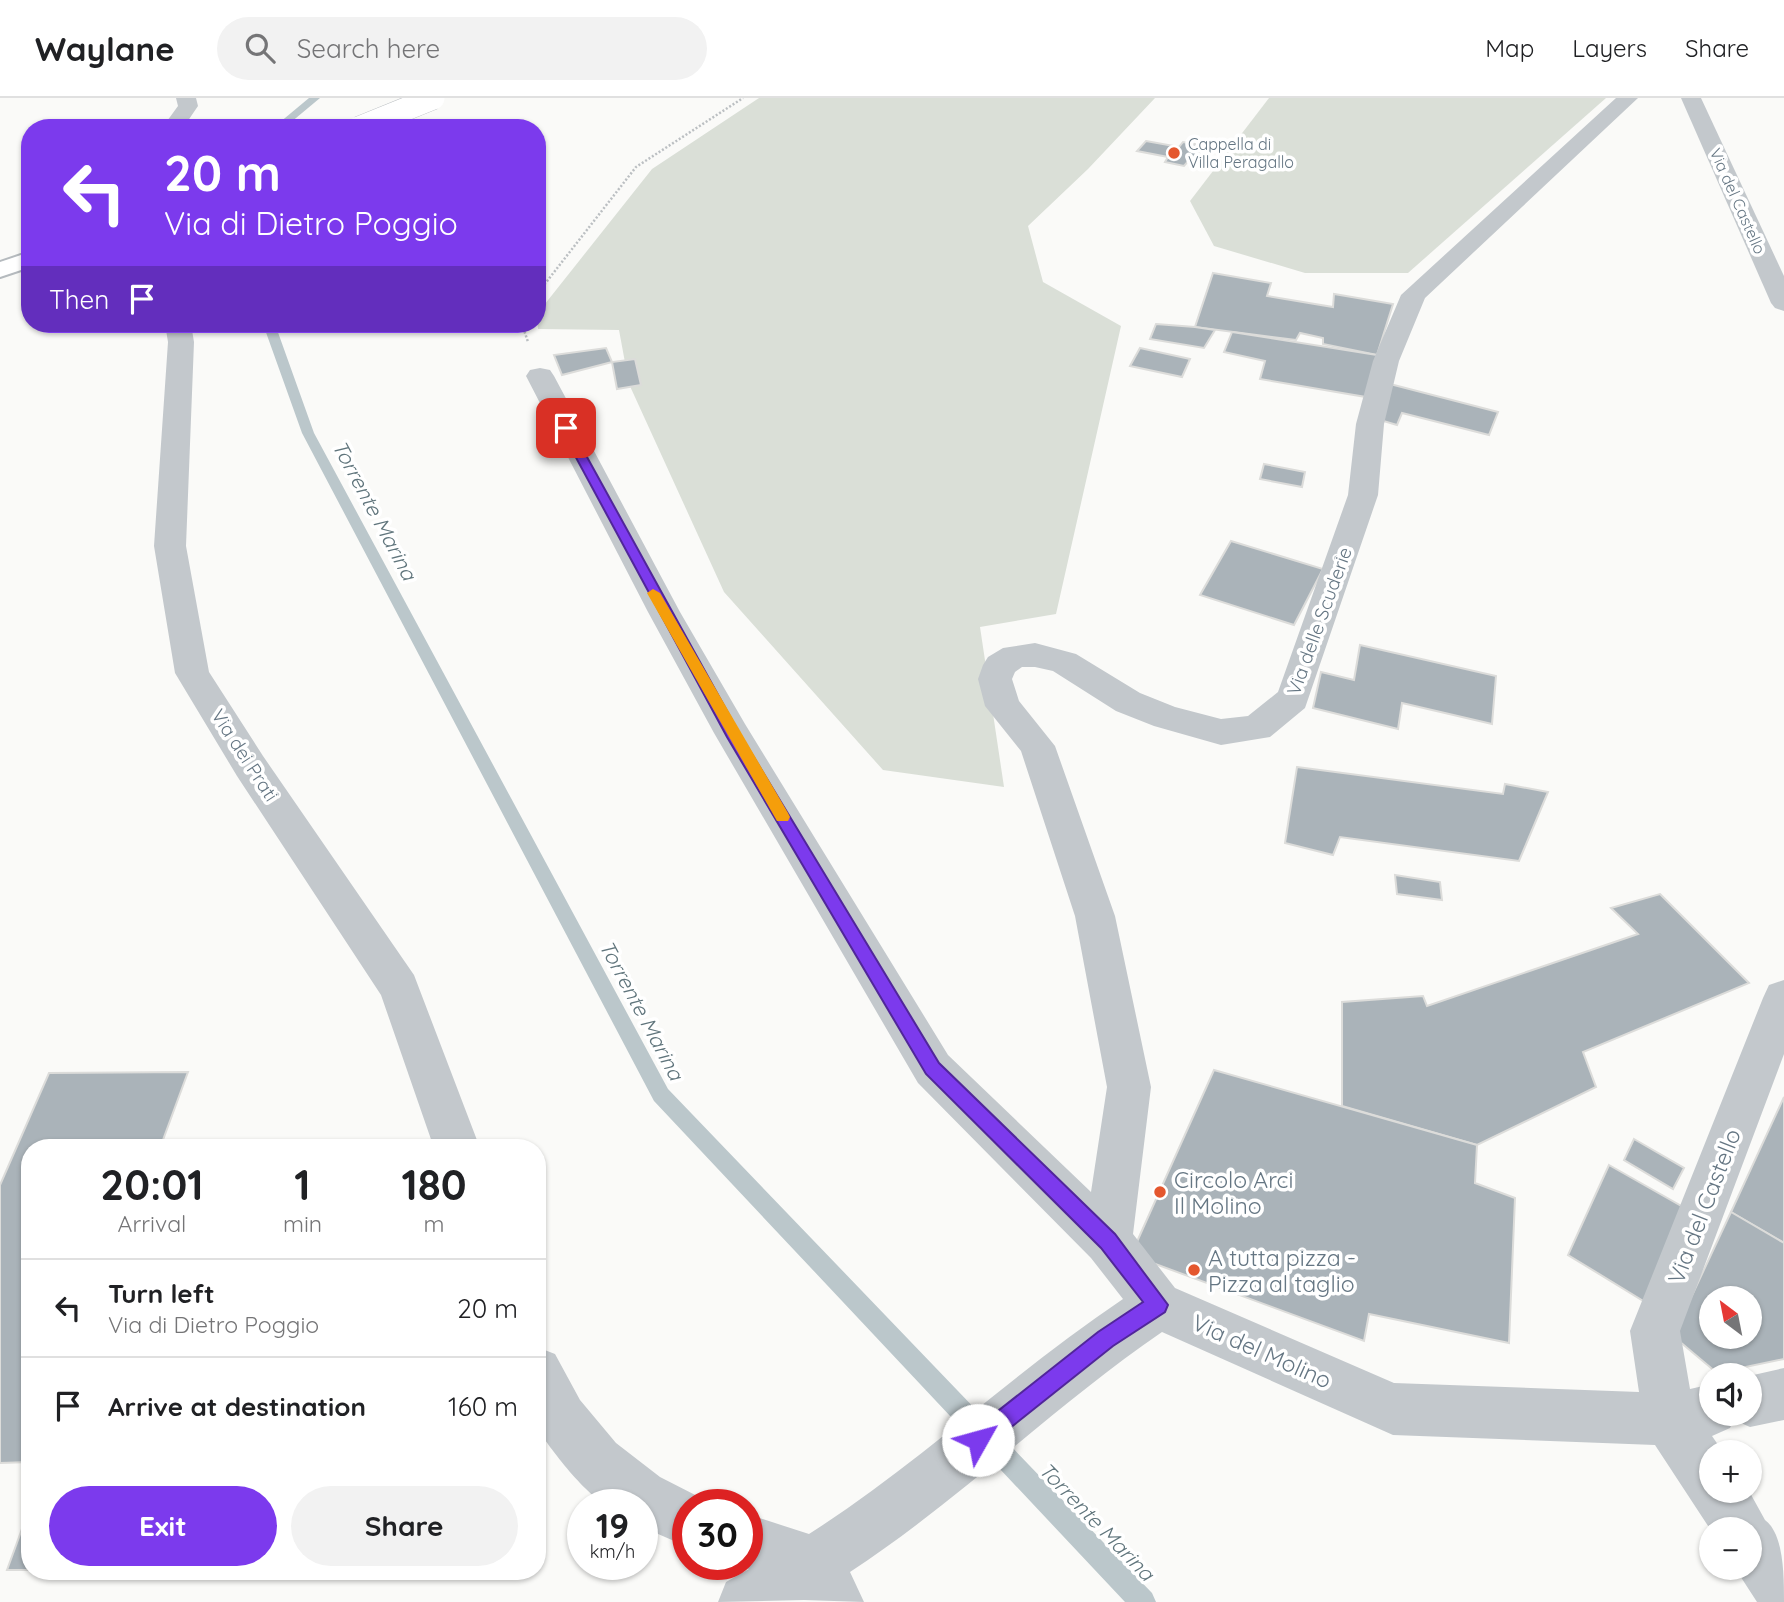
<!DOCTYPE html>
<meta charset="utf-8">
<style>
:root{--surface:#fff;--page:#f2f2f2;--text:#202124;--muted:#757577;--line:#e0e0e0;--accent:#7c3aed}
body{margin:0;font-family:Quicksand,sans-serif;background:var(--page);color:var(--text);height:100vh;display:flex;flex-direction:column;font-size:26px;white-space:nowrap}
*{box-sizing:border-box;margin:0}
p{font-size:23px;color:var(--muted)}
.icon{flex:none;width:38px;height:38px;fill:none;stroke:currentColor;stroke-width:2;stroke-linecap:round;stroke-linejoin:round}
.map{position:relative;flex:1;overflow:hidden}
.details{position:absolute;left:21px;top:1041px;width:525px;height:441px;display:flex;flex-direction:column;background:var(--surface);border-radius:28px;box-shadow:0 2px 5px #0004}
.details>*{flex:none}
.banner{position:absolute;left:21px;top:21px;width:525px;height:214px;border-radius:28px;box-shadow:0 2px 5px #0004;background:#7c3aed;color:#fff;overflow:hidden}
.needle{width:46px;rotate:328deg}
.buttons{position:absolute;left:1699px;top:1188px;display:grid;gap:14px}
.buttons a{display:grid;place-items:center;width:63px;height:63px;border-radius:50%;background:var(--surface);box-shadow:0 2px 5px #0004;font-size:35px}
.speed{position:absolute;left:567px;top:1391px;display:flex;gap:14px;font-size:35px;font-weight:700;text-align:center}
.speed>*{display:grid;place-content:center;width:91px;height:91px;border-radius:50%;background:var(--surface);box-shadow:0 2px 5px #0004;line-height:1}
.speed small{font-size:18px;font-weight:400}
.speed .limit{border:10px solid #d22;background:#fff;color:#111}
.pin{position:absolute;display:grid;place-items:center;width:60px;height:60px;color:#fff;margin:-30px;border-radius:14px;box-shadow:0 4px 10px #0006}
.me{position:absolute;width:77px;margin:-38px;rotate:52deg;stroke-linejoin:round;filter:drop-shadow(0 0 5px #0008)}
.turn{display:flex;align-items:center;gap:24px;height:147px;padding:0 28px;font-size:32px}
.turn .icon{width:91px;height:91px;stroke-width:2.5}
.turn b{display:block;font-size:49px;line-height:60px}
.then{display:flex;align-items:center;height:66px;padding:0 28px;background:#0003;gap:14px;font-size:26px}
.eta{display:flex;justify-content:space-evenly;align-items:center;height:119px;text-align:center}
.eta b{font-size:42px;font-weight:700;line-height:49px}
.action{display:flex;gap:14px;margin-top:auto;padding:14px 28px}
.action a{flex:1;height:80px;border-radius:42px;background:var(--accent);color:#fff;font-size:28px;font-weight:700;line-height:80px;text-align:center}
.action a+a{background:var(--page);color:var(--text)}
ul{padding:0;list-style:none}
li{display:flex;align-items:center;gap:21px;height:98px;padding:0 28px;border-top:2px solid var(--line)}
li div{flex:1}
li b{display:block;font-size:26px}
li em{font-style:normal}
header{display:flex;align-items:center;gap:42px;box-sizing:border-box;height:98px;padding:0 35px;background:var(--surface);border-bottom:2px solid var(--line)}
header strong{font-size:33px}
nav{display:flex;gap:38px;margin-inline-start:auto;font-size:24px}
.search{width:490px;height:63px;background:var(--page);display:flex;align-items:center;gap:18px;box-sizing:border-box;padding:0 24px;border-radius:38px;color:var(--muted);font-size:26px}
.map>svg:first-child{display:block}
.green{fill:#dadfd7}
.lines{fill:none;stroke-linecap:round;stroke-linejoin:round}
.stream{fill:#bbc7cb;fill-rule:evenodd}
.building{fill:#aab3b9;stroke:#dcdcda;stroke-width:2;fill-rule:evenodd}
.major-casing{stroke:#b5babe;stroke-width:4}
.path{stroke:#bbbfc2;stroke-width:2.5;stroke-dasharray:2 2;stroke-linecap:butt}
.minor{fill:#c3c8cc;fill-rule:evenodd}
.major{fill:#fff;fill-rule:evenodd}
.major-bridge-casing{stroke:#b5babe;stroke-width:24;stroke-linecap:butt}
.major-bridge{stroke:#fff;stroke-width:23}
.route{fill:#7c3aed;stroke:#51269a;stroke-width:2}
.slow{fill:#f59e0b}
.poi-dot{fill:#e4572e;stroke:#fff;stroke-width:2.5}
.labels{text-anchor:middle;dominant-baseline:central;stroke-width:7;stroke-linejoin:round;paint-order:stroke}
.far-poi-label{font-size:16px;fill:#657683;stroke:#fff;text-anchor:start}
.far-street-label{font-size:16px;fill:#657683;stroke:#fff}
.street-label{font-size:19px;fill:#657683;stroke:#fff}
.water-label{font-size:21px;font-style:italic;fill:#60757c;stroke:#fff}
.near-poi-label{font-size:23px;fill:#657683;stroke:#fff;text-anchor:start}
.near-street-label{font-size:23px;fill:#657683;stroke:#fff}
</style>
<header>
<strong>Waylane</strong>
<div class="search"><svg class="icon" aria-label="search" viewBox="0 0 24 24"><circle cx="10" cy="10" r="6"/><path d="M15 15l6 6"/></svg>Search here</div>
<nav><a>Map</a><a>Layers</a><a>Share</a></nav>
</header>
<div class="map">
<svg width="1784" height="1504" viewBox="0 0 1784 1504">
<rect width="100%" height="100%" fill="#fafaf8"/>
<g class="green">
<path d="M 759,0 L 1155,0 L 1088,71 L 1028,128 L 1043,184 L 1121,228 L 1056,516 L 980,529 L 1004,689 L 883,672 L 724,494 L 629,286 L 619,232 L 538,231 L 537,216 L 652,71 Z"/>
<path d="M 1269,0 L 1606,0 L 1408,175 L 1305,175 L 1214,148 L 1190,103 Z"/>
</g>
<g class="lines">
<g class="stream">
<path d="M 309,0 L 320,0 L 284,30 L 273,30 Z"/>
<path d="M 263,226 L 275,226 L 314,335 L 668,991 L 1152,1495 L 1156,1504 L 1125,1504 L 654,1003 L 302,335 Z"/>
</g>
</g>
<g class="building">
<path d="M 1146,43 L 1179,49 L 1183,44 L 1201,47 L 1195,54 L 1205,56 L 1200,63 L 1190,61 L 1184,68 L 1165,64 L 1168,59 L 1137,53 Z"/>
<path d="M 1213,175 L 1271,185 L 1267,198 L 1333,209 L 1334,196 L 1393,206 L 1377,257 L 1323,246 L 1323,240 L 1300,235 L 1296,242 L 1195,229 Z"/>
<path d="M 1156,226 L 1195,229 L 1215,232 L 1204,250 L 1150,241 Z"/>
<path d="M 1232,234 L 1377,257 L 1366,299 L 1260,281 L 1265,263 L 1224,254 Z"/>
<path d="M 606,250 L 612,264 L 562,277 L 554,257 Z"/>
<path d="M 1140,250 L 1190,261 L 1182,279 L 1130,268 Z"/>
<path d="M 635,261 L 641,287 L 617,291 L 612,264 Z"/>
<path d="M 1390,286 L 1498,314 L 1489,337 L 1402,315 L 1397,327 L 1373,320 Z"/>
<path d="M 1264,366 L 1305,374 L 1302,389 L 1260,381 Z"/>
<path d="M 1231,443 L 1323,471 L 1294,527 L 1200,497 Z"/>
<path d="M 1360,547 L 1496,578 L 1492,626 L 1402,605 L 1398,631 L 1313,610 L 1321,574 L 1354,582 Z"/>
<path d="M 1297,669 L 1503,696 L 1505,686 L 1548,694 L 1519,763 L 1340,739 L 1333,757 L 1285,745 Z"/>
<path d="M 1395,777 L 1440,784 L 1442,802 L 1397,796 Z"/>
<path d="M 1660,796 L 1749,885 L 1583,954 L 1596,989 L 1477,1047 L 1342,1008 L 1342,904 L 1423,898 L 1427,908 L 1638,836 L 1611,810 Z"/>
<path d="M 1214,972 L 1477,1047 L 1475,1085 L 1515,1100 L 1509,1245 L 1369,1216 L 1364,1243 L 1131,1157 Z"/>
<path d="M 188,974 L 160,1050 L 30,1050 L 30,1364 L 0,1365 L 0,1087 L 49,975 Z"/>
<path d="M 1784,999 L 1784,1145 L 1731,1114 Z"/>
<path d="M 1634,1041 L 1684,1070 L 1673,1091 L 1624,1062 Z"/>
<path d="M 1609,1067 L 1683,1109 L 1645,1204 L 1568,1157 Z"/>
<path d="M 1731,1114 L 1784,1145 L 1784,1261 L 1717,1275 L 1673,1238 ZM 1712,1200 L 1750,1200 L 1750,1239 L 1712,1239 Z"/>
<path d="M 30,1409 L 30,1472 L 7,1472 Z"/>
</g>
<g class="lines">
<defs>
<path id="major" d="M 30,154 L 30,169 L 0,179 L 0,164 Z"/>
</defs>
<use href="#major" class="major-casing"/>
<g class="path">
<path d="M 537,196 L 636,69 L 743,0"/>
<path d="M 418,226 L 445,226"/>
<path d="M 522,226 L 528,244"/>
</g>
<g class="minor">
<path d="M 176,0 L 196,0 L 198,8 L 183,30 L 162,30 L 178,8 Z"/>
<path d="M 1616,0 L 1638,0 L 1425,200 L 1399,263 L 1384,326 L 1378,397 L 1305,610 L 1270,639 L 1221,647 L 1154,628 L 1116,613 L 1053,573 L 1035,569 L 1022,569 L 1015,574 L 1012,581 L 1019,603 L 1055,648 L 1115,818 L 1151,989 L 1133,1136 L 1175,1190 L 1394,1285 L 1639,1294 L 1630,1233 L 1763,900 L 1769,887 L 1784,882 L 1784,956 L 1680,1233 L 1690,1291 L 1712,1286 L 1712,1316 L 1750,1316 L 1749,1278 L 1784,1270 L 1784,1322 L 1750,1329 L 1734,1322 L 1730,1330 L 1712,1338 L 1723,1354 L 1712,1354 L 1712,1393 L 1749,1393 L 1765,1422 C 1784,1436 1784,1478 1784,1504 L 1757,1504 L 1735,1470 L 1750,1470 L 1750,1432 L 1712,1432 L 1712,1434 L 1655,1347 L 1393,1337 L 1162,1234 C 1054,1308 960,1402 850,1474 L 864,1504 L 804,1502 L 718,1504 L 726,1484 L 749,1471 L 737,1466 L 747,1466 L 747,1416 L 809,1436 C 919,1366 1014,1274 1123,1201 L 1091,1160 L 918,985 L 714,635 L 648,514 L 526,278 L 530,272 L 540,270 L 550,272 L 554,278 L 680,514 L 745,626 L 948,957 L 1091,1094 L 1107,989 L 1075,818 L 1021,653 L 985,608 L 978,581 L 983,567 L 988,559 L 1003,550 L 1035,545 L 1076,556 L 1140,595 L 1175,609 L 1221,621 L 1248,618 L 1278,594 L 1348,397 L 1356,326 L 1373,263 L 1401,197 Z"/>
<path d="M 1681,0 L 1701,0 L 1784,178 L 1784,213 L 1775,210 L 1771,205 Z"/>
<path d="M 165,226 L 191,226 L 194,244 L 186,448 L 209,574 L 263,658 L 414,877 L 480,1050 L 434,1050 L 381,897 L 237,678 L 175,575 L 154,448 L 168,244 Z"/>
<path d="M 537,1249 L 555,1256 L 580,1302 L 616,1345 L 660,1379 L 707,1403 L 709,1407 L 688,1407 L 688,1449 L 642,1429 L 642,1407 C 632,1407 618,1410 609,1407 C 589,1402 548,1348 537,1330 Z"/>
</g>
<use href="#major" class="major"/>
<defs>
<path id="major-bridge" d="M 359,30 L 433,0"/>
</defs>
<use href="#major-bridge" class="major-bridge-casing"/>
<use href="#major-bridge" class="major-bridge"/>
</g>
<path class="route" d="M 566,327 L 571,330 L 738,633 L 939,965 L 1115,1136 L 1168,1207 L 1165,1214 L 1113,1248 L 985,1350 L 978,1353 L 970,1350 L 967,1342 L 970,1335 L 1098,1234 L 1143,1204 L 1101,1150 L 926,976 L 727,639 L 560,330 Z"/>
<path class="slow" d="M 653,491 L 660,495 L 788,715 L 790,719 L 788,723 L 777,723 L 647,495 Z"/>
<g class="poi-dot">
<circle cx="1174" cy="55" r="7"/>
<circle cx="1160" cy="1094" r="7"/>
<circle cx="1194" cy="1172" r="7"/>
</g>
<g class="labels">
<g class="far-poi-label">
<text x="1188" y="46">Cappella di<tspan x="1188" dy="18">Villa Peragallo</tspan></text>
</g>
<g class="far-street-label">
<text transform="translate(1738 103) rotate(66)">Via del Castello</text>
</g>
<g class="street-label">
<text transform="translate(1319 523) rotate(-70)">Via delle Scuderie</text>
<text transform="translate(245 657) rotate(57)">Via dei Prati</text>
</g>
<g class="water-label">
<text transform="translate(375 412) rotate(62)">Torrente Marina</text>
<text transform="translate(642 912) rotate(62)">Torrente Marina</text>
<text transform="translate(1097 1423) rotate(46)">Torrente Marina</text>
</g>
<g class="near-poi-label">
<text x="1174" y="1081">Circolo Arci<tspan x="1174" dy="26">Il Molino</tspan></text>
<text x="1208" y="1159">A tutta pizza -<tspan x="1208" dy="26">Pizza al taglio</tspan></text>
</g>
<g class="near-street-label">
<text transform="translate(1704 1108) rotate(-69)">Via del Castello</text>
<text transform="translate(1262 1253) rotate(24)">Via del Molino</text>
</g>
</g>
</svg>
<div class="buttons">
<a><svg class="needle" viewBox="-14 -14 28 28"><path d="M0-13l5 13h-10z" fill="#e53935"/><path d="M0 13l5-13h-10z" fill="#757577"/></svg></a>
<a><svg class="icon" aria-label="sound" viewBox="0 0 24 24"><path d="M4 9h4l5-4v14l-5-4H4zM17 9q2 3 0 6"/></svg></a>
<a>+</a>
<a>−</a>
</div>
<div class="speed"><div>19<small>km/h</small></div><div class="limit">30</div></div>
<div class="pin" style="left:566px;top:330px;background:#d93025"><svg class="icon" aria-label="arrive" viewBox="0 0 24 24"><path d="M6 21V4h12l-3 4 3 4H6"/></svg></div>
<svg class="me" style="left:978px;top:1342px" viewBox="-20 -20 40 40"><circle r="19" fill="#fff"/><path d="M0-13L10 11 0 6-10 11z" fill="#7c3aed"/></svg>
<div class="banner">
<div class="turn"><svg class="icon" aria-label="left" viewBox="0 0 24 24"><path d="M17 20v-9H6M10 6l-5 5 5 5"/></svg><div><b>20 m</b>Via di Dietro Poggio</div></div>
<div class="then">Then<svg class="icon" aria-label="arrive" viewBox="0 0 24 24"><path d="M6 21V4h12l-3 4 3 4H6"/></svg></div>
</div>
<section class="details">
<div class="eta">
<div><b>20:01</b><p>Arrival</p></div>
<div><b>1</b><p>min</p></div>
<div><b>180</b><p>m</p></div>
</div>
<ul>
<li><svg class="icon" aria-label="left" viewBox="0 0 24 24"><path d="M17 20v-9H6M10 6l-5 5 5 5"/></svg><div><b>Turn left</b><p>Via di Dietro Poggio</p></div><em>20 m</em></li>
<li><svg class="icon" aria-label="arrive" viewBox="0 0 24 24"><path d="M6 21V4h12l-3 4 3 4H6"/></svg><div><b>Arrive at destination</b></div><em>160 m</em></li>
</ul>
<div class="action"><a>Exit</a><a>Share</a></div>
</section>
</div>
